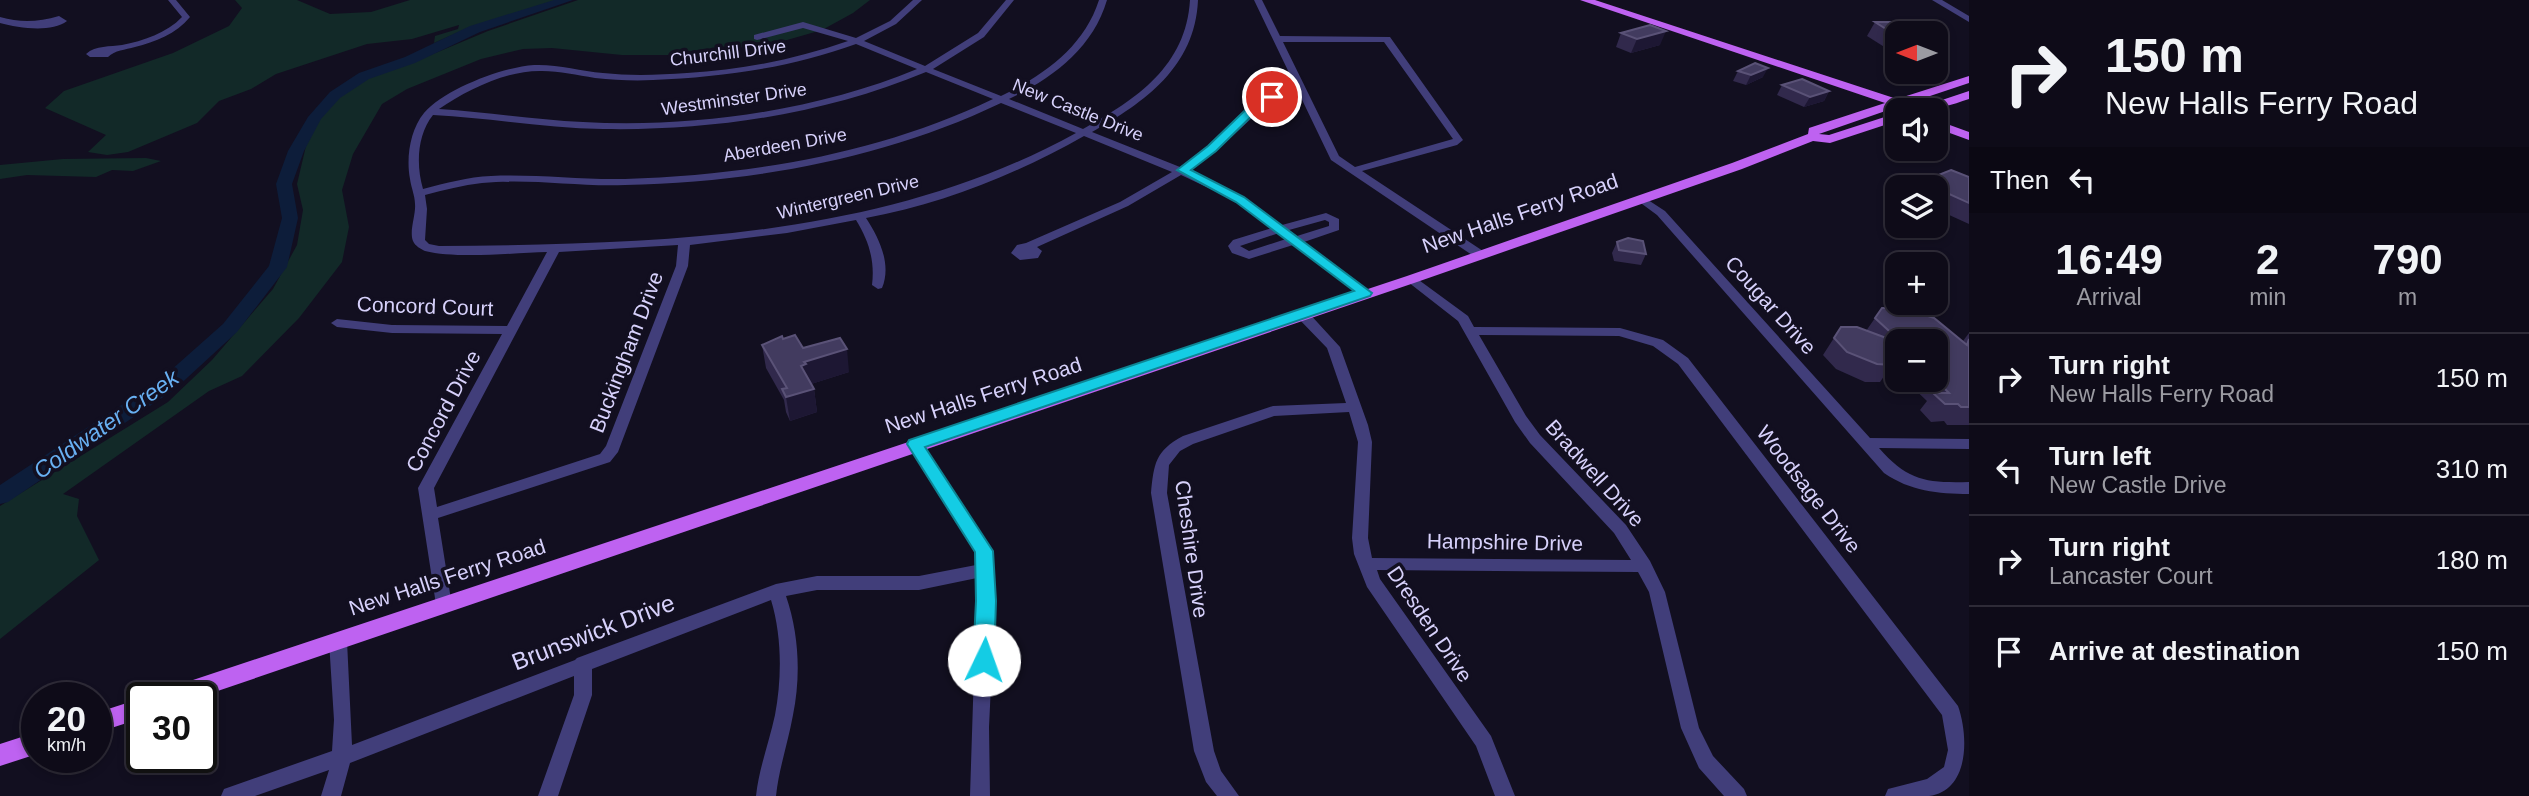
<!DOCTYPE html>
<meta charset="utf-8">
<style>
:root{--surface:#0e0b18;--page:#1c1925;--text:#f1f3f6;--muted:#9b9ba2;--line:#2e2b37}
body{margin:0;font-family:Helvetica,sans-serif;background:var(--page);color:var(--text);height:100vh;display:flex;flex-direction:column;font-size:26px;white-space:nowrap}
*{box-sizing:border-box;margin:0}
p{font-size:23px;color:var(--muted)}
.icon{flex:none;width:38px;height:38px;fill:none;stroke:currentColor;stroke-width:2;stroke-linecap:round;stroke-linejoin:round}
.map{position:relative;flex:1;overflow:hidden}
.drawer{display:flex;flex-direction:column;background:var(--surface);width:560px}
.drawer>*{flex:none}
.top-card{background:#0e0b18;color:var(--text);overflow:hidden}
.needle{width:46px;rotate:270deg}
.controls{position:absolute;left:1885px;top:21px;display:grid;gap:14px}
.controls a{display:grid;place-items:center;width:63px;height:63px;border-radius:14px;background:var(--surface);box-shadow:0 4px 10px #0003,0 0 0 2px var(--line);font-size:35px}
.speed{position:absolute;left:21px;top:682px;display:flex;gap:14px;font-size:35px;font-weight:700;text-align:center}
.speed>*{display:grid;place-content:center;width:91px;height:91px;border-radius:50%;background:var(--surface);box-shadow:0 4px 10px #0003,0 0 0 2px var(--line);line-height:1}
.speed small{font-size:18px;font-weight:400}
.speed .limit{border:4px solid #111;border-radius:10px;background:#fff;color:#111}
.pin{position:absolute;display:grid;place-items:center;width:60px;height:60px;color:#fff;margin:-30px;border:4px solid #fff;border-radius:50%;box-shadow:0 2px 7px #0007}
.me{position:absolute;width:77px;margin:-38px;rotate:3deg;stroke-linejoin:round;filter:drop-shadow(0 0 5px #0008)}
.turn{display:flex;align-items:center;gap:24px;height:147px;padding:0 21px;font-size:32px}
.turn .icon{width:91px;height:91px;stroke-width:2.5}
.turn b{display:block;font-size:49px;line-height:60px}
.then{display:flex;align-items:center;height:66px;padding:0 21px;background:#0003;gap:14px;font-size:26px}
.eta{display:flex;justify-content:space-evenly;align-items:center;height:119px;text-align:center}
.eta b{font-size:42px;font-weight:700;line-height:49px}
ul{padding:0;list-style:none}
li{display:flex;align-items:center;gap:21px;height:91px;padding:0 21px;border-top:2px solid var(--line)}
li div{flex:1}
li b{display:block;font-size:26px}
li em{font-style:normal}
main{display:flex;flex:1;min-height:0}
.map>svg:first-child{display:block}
.green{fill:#122928}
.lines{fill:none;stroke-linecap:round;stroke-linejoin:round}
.river{fill:#0d1d3a;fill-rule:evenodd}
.street{fill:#413e7a;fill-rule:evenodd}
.primary{fill:#be62f1;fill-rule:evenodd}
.wall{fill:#31294c}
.shaded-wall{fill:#1d1733}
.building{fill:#423b5f;stroke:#5a5277;stroke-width:2}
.route{fill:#14cce4;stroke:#0d8594;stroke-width:2}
.labels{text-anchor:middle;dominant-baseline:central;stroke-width:7;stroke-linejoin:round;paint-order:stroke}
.far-street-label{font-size:18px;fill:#d7d1fb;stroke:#120f20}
.street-label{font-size:21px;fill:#d7d1fb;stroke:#120f20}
.water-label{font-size:23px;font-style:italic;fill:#68b0f2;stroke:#120f20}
.near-street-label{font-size:24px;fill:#d7d1fb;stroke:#120f20}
</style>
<main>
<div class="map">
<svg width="1969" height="796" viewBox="0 0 1969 796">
<rect width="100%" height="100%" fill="#120f20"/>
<g class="green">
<path d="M 235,0 L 297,0 L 330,14 L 371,12 L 410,0 L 557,0 L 470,27 L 434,43 L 435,36 L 458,29 L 459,25 L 412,39 L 367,44 L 276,74 L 251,89 L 219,101 L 197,123 L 128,152 L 107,155 L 88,152 L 106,135 L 45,108 L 64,91 L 173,53 L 229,26 L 242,8 Z"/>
<path d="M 578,0 L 870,0 L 853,13 L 822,30 L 780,42 L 684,55 L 622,55 L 552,48 L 523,49 L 481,59 L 407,89 L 382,104 L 353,154 L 342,190 L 349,227 L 342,262 L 299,318 L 242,376 L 209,391 L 63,494 L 79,499 L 77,516 L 99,560 L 0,639 L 0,506 L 168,402 L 212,360 L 273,289 L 297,245 L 303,210 L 297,184 L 306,146 L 314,123 L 330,102 L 371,76 L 414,62 L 488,31 Z"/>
<path d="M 146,158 L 161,161 L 133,171 L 112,170 L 96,177 L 27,175 L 0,179 L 0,165 L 63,159 Z"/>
</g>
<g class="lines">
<path class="river" d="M 554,0 L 573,0 L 480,32 L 415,63 L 369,79 L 340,98 L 321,119 L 304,151 L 292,184 L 298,218 L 287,267 L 237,332 L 175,389 L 8,502 L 0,504 L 0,485 L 161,379 L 223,324 L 269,266 L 282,218 L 276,184 L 288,151 L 308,117 L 330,92 L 359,73 L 405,57 L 470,26 Z"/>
<g class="street">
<path d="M 168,0 L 176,0 L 190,17 C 176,34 155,42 135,47 C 125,50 115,50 108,57 L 90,57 L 86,54 C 96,45 110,47 122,45 C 143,41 167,33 182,17 Z"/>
<path d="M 913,0 L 922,0 L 896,24 L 864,41 L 925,66 L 978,33 L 1006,0 L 1014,0 L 984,37 L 933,69 L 1001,96 C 1044,75 1084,47 1099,0 L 1107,0 C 1093,48 1053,78 1009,99 L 1083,129 C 1137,99 1186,66 1190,0 L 1198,0 C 1195,67 1145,102 1092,132 L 1180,167 L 1208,147 L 1261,98 L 1272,94 L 1282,97 L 1282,104 L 1266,105 L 1216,151 L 1189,171 L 1244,197 L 1282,225 L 1326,213 L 1339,219 L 1339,230 L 1304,242 L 1371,293 L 1369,296 L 1361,296 L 1293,245 L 1249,259 L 1232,253 L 1228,246 L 1233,240 L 1272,228 L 1236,201 L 1181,175 L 1128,206 L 1037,247 L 1042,251 L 1038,258 L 1020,260 L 1011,253 L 1017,245 L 1026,243 L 1120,202 L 1172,172 L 1084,136 C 1017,174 942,204 866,218 C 879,238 892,264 882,288 L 878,289 L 872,285 C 875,261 869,241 856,220 L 787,233 L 690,245 L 688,266 L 618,452 L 610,462 L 438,518 L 452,606 L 449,611 L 443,613 L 437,611 L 418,488 L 502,334 L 392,333 L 337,327 L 331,323 L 337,319 L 392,325 L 507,326 L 547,252 C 514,253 456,259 425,251 C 421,249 415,246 413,241 C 409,231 416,215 415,204 C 415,196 411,187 410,179 C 406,158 410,130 424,113 C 445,89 503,67 534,65 C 557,64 580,71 603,73 C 630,76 659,75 687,73 C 742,70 796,59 848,41 L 803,28 L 757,40 L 754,39 L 754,35 L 803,22 L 856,38 L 890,21 ZM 856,44 L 917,69 C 816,111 693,128 583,122 C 535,120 487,112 439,109 C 467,90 507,70 542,71 C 560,71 577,75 595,78 C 614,80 634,81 653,80 C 723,77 790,68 856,44 ZM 926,72 L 993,99 C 878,154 751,175 625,179 C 580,180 536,174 491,176 C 468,177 446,183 423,189 C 416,165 417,135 433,115 C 490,118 546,128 603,129 C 712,131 825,114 926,72 ZM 1001,103 L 1076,133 C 882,240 655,244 439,246 L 429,244 L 425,240 L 427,209 L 425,195 C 444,190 463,185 482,183 C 530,178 578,187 625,185 C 754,182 884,159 1001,103 ZM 1325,220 L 1329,222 L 1329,226 L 1297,236 L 1289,230 ZM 1279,233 L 1286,239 L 1249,251 L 1240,246 ZM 678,245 L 676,266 L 606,446 L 600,454 L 437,507 L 434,488 L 559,252 Z"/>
<path d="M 1254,0 L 1262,0 L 1280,36 L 1390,37 L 1463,140 L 1457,145 L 1362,171 L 1483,251 L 1483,257 L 1475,257 L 1331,160 ZM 1283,42 L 1384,42 L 1453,139 L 1355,167 L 1339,156 Z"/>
<path d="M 1932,0 L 1942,0 L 1969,16 L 1969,22 Z"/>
<path d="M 59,16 L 67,21 C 51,33 19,28 0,23 L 0,17 C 21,23 38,22 59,16 Z"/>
<path d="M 1642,196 L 1665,211 L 1870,438 L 1969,439 L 1969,449 L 1879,448 C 1908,481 1926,483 1969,482 L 1969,494 C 1938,494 1910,491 1884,473 L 1657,215 L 1638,201 L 1638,197 Z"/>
<path d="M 1412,275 L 1468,316 L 1474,327 L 1620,328 L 1663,340 L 1688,358 L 1958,706 C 1969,737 1969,791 1929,796 C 1915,796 1899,796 1885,796 L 1888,789 L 1927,779 L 1944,767 L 1948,750 L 1942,715 L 1678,364 L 1653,346 L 1619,336 L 1479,335 L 1526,416 L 1540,435 L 1626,525 L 1650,561 L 1665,592 L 1699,728 L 1713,756 L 1744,789 L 1747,796 L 1724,796 L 1699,768 L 1681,728 L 1649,592 L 1638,572 L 1377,570 L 1380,579 L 1491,736 L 1515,796 L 1495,796 L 1476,746 L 1367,587 L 1354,554 L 1352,538 L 1358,442 L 1349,412 L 1274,416 L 1193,444 L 1180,451 L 1169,465 L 1167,493 L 1214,751 L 1221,771 L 1239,796 L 1217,796 L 1206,782 L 1194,751 L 1151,493 C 1154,464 1155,451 1183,436 L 1273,406 L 1346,403 L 1327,348 L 1297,317 L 1296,314 L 1297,311 L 1307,311 L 1340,347 L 1368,425 L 1372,442 L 1368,538 L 1372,558 L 1631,560 L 1614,533 L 1530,443 L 1515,422 L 1458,321 L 1408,282 L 1406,279 Z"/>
<path d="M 915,440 L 920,441 L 992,551 L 995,601 L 989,727 L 990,796 L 970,796 L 977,578 L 919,590 L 817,590 L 786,596 C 799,634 801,676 793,715 C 788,743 779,768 776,796 L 756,796 C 759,768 769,743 775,715 C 782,678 782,636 771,600 L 592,669 L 592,695 L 558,796 L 538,796 L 574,695 L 574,676 L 350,763 L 341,796 L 321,796 L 329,770 L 255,796 L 221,796 L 224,789 L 332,751 L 334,720 L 329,641 L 332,636 L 338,634 L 344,636 L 347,641 L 352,745 L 575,660 L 577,658 L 776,584 L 817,576 L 919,576 L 976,565 L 976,552 L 908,445 Z"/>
</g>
<g class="primary">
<path d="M 1580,0 L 1595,0 L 1897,99 L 1969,76 L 1969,83 L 1909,103 L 1921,107 L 1969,91 L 1969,99 C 1945,107 1922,115 1897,107 L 1819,134 L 1829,135 L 1897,113 L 1897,121 L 1830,143 L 1813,141 L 1742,169 L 1417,282 L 197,698 L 158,698 L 161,691 L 169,688 L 1407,276 L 1732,163 L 1808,134 L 1809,128 L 1885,103 Z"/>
<path d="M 1936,120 L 1969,132 L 1969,140 L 1936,128 Z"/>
<path d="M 142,698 L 142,718 L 96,733 L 96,713 Z"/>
<path d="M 37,732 L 37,754 L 0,766 L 0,744 Z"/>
</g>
</g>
<g class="wall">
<path d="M 1875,22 L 1897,33 L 1897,48 L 1886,48 L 1867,36 Z"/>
<path d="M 1621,33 L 1660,45 L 1631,53 L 1616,47 Z"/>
<path d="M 1738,71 L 1763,77 L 1746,85 L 1733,81 Z"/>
<path d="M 1782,85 L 1829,91 L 1824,101 L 1804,107 L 1777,95 Z"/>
<path d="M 1897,142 L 1897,149 L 1933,149 L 1930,154 L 1914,161 L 1892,151 Z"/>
<path d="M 1969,177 L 1969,224 L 1936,209 L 1936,187 L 1918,187 L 1921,182 Z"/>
<path d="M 1617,242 L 1646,254 L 1641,265 L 1614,261 L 1612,253 Z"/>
<path d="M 1882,308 L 1963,341 L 1969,333 L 1969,425 L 1947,425 L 1944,421 L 1931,422 L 1920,410 L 1927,401 L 1905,380 L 1936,380 L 1936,341 L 1897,341 L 1897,372 L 1891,366 L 1880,382 L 1865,382 L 1836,369 L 1823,355 L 1841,327 L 1866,331 Z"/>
<path d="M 783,339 L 849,372 L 811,384 L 814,389 L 817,412 L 790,421 L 786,412 L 784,400 L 766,368 L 762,345 Z"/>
</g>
<g class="shaded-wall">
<path d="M 1666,31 L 1660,45 L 1631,53 L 1637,39 Z"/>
<path d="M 1768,68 L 1763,77 L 1746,85 L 1751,75 Z"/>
<path d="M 1829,91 L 1824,101 L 1804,107 L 1810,97 Z"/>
<path d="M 1924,149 L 1933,149 L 1930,154 L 1914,161 L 1920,150 Z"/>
<path d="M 847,349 L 849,372 L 808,385 L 801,366 L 804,362 Z"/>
<path d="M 814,389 L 817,412 L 790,421 L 786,397 Z"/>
</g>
<g class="building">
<path d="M 1875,22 L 1913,22 L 1931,33 L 1894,34 Z"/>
<path d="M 1650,25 L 1666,31 L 1637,39 L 1621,33 Z"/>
<path d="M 1755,63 L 1768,68 L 1751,75 L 1738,71 Z"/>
<path d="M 1802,79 L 1829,91 L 1810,97 L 1782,85 Z"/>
<path d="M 1951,170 L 1969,177 L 1969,203 L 1936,188 L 1936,187 L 1921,182 Z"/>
<path d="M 1628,238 L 1643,241 L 1646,254 L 1619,250 L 1617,242 Z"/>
<path d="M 1882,308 L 1904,308 L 1934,318 L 1967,345 L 1969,339 L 1969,407 L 1961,407 L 1958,404 L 1945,404 L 1933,393 L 1949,393 L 1936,380 L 1936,341 L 1900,341 L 1875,318 Z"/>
<path d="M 1841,327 L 1857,327 L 1897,342 L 1897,356 L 1892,365 L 1877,364 L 1847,352 L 1834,338 Z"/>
<path d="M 795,335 L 803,348 L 840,338 L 847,349 L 804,362 L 806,364 L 801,366 L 814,389 L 786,397 L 782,389 L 787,388 L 762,345 L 782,336 L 783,339 Z"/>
</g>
<path class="route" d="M 1272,93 L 1276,94 L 1276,99 L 1268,100 L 1216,151 L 1191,170 L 1244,197 L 1372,293 L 1370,296 L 925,447 L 993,551 L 996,601 L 994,660 L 991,666 L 984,669 L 976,666 L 973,660 L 976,601 L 975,552 L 907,444 L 909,440 L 1354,291 L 1236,202 L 1177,170 L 1208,146 L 1261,95 Z"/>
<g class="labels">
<g class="far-street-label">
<text transform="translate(728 53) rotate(-7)">Churchill Drive</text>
<text transform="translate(734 99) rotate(-8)">Westminster Drive</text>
<text transform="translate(1078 110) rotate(22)">New Castle Drive</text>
<text transform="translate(785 145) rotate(-10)">Aberdeen Drive</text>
<text transform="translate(848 197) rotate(-13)">Wintergreen Drive</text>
</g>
<g class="street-label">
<text transform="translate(1520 213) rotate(-19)">New Halls Ferry Road</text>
<text transform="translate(1771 305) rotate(48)">Cougar Drive</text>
<text transform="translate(425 306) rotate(2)">Concord Court</text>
<text transform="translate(626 352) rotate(-69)">Buckingham Drive</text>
<text transform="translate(983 395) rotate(-18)">New Halls Ferry Road</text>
<text transform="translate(443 411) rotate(-62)">Concord Drive</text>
<text transform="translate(1595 473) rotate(48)">Bradwell Drive</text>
<text transform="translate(1809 489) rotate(52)">Woodsage Drive</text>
<text transform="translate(1505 542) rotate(1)">Hampshire Drive</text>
<text transform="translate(1192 549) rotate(82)">Cheshire Drive</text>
<text transform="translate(447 577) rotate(-18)">New Halls Ferry Road</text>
<text transform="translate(1430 624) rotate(56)">Dresden Drive</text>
</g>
<g class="water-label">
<text transform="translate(106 424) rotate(-35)">Coldwater Creek</text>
</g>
<g class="near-street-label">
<text transform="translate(593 632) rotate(-21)">Brunswick Drive</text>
</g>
</g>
</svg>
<div class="controls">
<a><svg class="needle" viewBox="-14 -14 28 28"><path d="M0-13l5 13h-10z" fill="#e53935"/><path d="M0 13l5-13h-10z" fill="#9b9ba2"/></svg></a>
<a><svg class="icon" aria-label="sound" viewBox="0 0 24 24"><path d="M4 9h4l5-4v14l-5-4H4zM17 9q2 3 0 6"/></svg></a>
<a><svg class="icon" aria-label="layers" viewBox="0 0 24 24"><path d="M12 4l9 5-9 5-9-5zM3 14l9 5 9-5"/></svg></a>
<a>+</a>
<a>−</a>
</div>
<div class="speed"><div>20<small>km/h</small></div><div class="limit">30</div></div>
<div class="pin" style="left:1272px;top:97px;background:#d93025"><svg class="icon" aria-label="arrive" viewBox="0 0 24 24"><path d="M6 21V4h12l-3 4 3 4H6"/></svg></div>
<svg class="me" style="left:984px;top:660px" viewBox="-20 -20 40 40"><circle r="19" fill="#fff"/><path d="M0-13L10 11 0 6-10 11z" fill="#14cce4"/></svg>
</div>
<section class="drawer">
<div class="top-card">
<div class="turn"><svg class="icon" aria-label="right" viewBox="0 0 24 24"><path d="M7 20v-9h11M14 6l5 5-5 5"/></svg><div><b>150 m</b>New Halls Ferry Road</div></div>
<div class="then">Then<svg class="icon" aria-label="left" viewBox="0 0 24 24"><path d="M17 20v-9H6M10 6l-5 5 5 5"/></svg></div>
</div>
<div class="eta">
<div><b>16:49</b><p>Arrival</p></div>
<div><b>2</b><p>min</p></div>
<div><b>790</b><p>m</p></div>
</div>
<ul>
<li><svg class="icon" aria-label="right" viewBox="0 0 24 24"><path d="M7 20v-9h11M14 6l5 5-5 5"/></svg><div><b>Turn right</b><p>New Halls Ferry Road</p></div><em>150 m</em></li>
<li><svg class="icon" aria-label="left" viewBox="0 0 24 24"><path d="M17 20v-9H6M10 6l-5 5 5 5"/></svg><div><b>Turn left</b><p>New Castle Drive</p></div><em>310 m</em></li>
<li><svg class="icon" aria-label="right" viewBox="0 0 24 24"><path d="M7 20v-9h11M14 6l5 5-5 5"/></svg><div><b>Turn right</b><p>Lancaster Court</p></div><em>180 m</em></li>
<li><svg class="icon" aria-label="arrive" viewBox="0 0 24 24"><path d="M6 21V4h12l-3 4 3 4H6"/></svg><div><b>Arrive at destination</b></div><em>150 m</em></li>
</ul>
</section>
</main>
